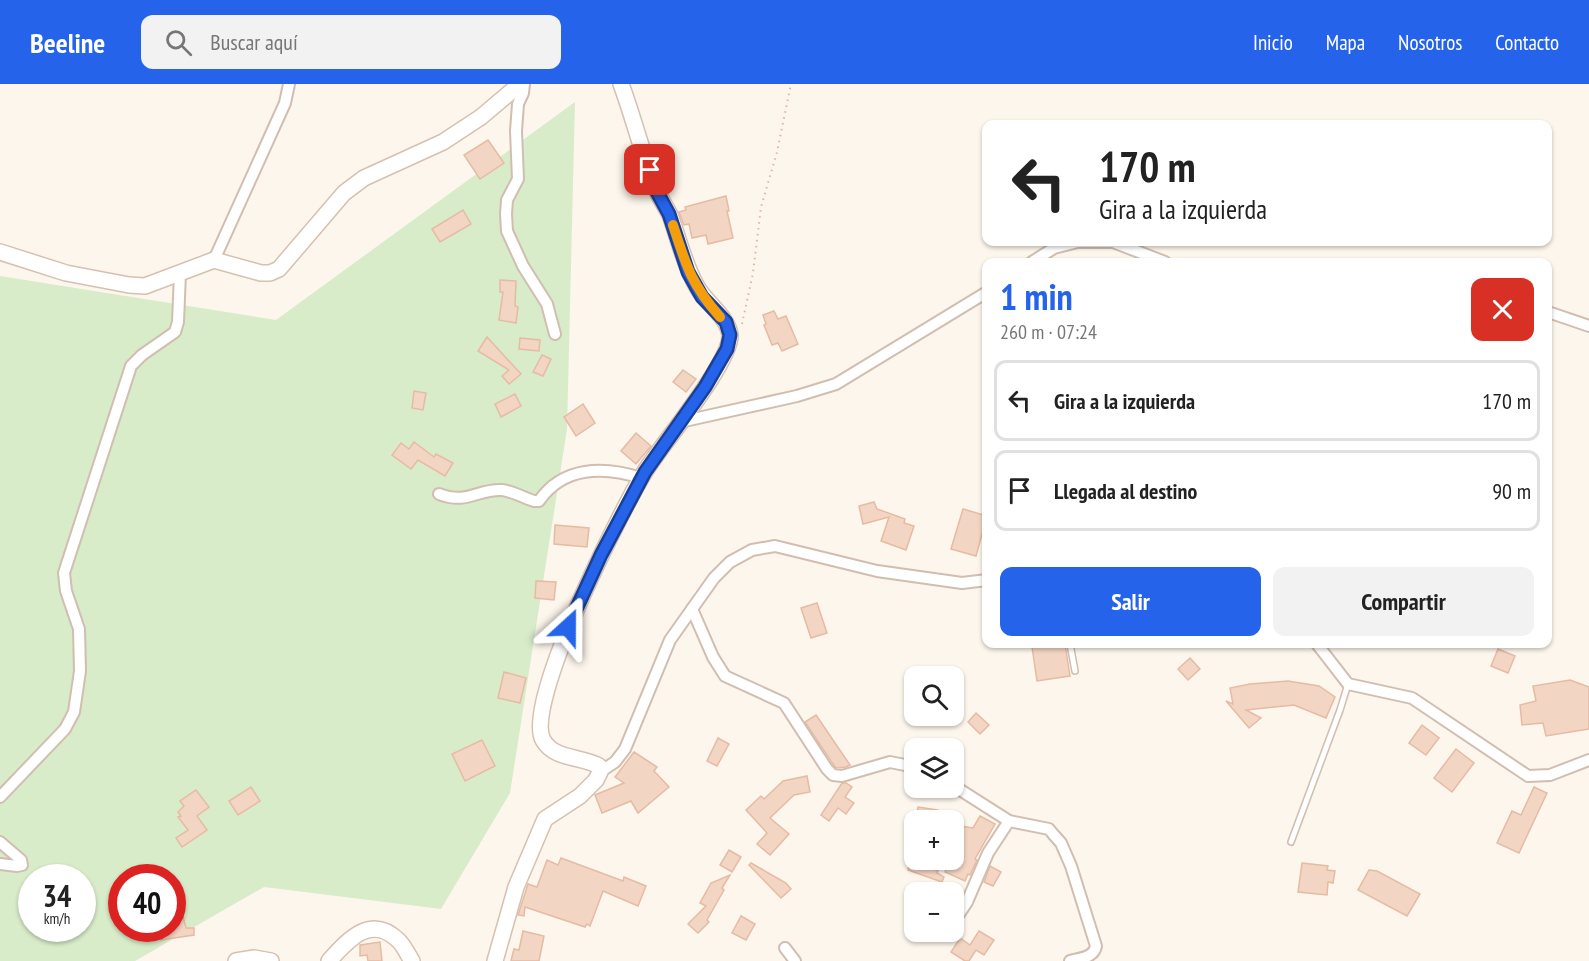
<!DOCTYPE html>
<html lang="es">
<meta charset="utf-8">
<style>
:root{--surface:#fff;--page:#f2f2f2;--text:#222;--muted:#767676;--line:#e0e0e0;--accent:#2563eb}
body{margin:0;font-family:"PT Sans Narrow",sans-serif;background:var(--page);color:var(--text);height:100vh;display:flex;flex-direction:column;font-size:22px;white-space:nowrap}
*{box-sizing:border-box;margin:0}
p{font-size:20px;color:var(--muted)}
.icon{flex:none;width:33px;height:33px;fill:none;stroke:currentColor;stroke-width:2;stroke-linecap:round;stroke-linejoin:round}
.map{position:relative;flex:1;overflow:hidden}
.drawer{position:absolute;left:982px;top:174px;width:570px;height:390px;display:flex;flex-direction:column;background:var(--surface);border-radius:12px;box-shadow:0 2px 4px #0004}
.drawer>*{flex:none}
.guide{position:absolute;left:982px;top:36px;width:570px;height:126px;border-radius:12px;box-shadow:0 2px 4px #0004;background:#fff;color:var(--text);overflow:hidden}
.fabs{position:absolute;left:904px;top:582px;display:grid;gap:12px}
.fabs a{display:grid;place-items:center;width:60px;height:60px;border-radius:12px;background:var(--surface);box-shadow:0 2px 4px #0004;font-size:30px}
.speed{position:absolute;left:18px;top:780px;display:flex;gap:12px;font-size:30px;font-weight:700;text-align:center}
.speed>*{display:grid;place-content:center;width:78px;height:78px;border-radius:50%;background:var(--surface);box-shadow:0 2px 4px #0004;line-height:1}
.speed small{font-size:15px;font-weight:400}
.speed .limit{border:9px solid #d22;background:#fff;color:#111}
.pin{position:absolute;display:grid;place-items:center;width:51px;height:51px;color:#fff;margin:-26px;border-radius:12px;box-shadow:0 3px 9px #0006}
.me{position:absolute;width:66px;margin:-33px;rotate:24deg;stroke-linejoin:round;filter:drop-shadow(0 0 4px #0008)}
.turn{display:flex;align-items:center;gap:21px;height:126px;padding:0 18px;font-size:27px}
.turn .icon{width:78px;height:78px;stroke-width:2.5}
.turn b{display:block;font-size:42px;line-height:51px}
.round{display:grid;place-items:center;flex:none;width:63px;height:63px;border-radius:12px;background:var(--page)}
.summary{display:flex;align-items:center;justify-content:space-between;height:102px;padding:0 18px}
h1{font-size:36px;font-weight:700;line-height:45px;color:var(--accent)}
.cta{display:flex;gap:12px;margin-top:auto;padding:12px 18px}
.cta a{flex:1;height:69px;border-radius:12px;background:var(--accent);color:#fff;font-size:24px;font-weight:700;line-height:69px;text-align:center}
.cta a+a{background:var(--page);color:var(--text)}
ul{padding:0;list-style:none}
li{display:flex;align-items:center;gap:18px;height:81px;margin:0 12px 9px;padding:0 6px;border:3px solid var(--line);border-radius:12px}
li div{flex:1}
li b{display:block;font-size:22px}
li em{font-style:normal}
header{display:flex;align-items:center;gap:36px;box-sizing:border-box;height:84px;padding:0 30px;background:var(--accent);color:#fff}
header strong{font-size:28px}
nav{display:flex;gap:33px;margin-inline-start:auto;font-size:21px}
.search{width:420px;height:54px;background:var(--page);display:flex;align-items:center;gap:15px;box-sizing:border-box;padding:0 21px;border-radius:12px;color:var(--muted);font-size:22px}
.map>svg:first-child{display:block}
.green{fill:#d8ecc9;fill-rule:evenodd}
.building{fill:#f3d5c3;stroke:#e6bba3;stroke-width:1.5}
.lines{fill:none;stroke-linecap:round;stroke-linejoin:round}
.lane-casing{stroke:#d1beb0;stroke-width:8}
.street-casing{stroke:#d1beb0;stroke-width:14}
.secondary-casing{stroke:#d6c0b0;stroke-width:18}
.path{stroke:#d9b8a5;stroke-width:2;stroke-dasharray:1.5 4.5;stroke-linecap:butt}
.lane{stroke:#fff;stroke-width:5}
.street{stroke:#fff;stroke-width:10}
.secondary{stroke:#fff;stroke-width:15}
.route-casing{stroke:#184099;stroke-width:15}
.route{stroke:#2563eb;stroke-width:10}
.slow{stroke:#f59e0b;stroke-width:10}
</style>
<header>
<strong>Beeline</strong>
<div class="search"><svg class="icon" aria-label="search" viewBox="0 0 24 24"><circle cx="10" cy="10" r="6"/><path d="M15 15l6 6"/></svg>Buscar aquí</div>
<nav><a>Inicio</a><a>Mapa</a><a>Nosotros</a><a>Contacto</a></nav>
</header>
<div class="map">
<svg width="1589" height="877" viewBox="0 0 1589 877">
<rect width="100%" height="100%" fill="#fdf6ec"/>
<path class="green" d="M 575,18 L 567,345 L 510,709 L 441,825 L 264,803 L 135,877 L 0,877 L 0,192 L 276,236 ZM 32,794 L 82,794 L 82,844 L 32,844 ZM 122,794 L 172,794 L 172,844 L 122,844 Z"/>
<g class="building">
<path d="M 488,56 L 504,79 L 480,95 L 464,71 Z"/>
<path d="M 726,112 L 729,127 L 727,127 L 733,154 L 708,160 L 706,151 L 692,154 L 689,140 L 684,141 L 679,128 L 686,126 L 685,123 Z"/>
<path d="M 463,126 L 471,140 L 440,158 L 432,145 Z"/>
<path d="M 500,196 L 516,197 L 515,222 L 518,223 L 516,239 L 499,236 L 503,208 L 500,208 Z"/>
<path d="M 774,227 L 778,235 L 786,232 L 798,260 L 782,267 L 778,259 L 772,261 L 764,241 L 766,240 L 763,231 Z"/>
<path d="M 487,253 L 521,290 L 509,300 L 502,292 L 509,286 L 478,267 Z"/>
<path d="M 520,254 L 540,256 L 539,267 L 519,265 Z"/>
<path d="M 542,271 L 551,275 L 543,292 L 533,288 Z"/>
<path d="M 683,286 L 696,295 L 686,308 L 673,298 Z"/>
<path d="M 414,307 L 426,309 L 423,326 L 412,324 Z"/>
<path d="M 515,310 L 521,322 L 501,333 L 495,320 Z"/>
<path d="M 583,320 L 595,339 L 576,352 L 564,333 Z"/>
<path d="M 636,349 L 651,362 L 636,380 L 621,367 Z"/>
<path d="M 414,358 L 434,373 L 436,370 L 453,379 L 445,392 L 418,376 L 411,385 L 392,371 L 401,359 L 409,365 Z"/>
<path d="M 874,418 L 877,425 L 905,435 L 904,439 L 914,442 L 906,466 L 881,457 L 889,433 L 863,440 L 859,422 Z"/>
<path d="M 963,425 L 987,432 L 976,472 L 951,465 Z"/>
<path d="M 555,441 L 589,444 L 587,463 L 554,460 Z"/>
<path d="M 536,497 L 556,498 L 554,516 L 535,514 Z"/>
<path d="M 817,519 L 827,549 L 811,554 L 801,524 Z"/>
<path d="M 1041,560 L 1065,560 L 1070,592 L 1037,597 L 1032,563 L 1042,562 Z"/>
<path d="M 1498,565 L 1515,572 L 1508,589 L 1491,582 Z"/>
<path d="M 1190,574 L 1200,585 L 1188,596 L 1178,585 Z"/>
<path d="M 504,588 L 526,594 L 520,619 L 498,614 Z"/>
<path d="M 1570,596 L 1589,603 L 1589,645 L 1546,652 L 1543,639 L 1522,641 L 1520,621 L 1536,617 L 1533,602 Z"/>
<path d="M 1288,597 L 1319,602 L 1335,613 L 1326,634 L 1294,621 L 1246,626 L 1261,634 L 1249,644 L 1226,617 L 1233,620 L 1230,604 L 1250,600 Z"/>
<path d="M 976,629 L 989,641 L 980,650 L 968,638 Z"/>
<path d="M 816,631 L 850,681 L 846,683 L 836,684 L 833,680 L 805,638 Z"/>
<path d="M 1422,641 L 1439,654 L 1426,671 L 1409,659 Z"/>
<path d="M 718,654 L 729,660 L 717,682 L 707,677 Z"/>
<path d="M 482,656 L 495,682 L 465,697 L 452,670 Z"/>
<path d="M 1456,665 L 1474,679 L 1452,708 L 1434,694 Z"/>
<path d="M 634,668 L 657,683 L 654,687 L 669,703 L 638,729 L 631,717 L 602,729 L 595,711 L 624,699 L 615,693 Z"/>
<path d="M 807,692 L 810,708 L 794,711 L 770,734 L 789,750 L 770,771 L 757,760 L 767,749 L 746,726 L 761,712 L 764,715 L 783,697 Z"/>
<path d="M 842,699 L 846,699 L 852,703 L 845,713 L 854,719 L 846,730 L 838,724 L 829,737 L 821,731 Z"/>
<path d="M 251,703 L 260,717 L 238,731 L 229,717 Z"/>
<path d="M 1534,703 L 1547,709 L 1519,769 L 1497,759 L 1512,727 L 1521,731 Z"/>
<path d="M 196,706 L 209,723 L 197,732 L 207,746 L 182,763 L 176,754 L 188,746 L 178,733 L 181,732 L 178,728 L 184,722 L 180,717 Z"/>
<path d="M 918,723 L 938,726 L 936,736 L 916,736 Z"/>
<path d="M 980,732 L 995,740 L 975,775 L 977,776 L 970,791 L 968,790 L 965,797 L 945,788 L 951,776 L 954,776 L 954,741 L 973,744 Z"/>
<path d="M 729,766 L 741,773 L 732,788 L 720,781 Z"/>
<path d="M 561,774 L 623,797 L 624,793 L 646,802 L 638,822 L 603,807 L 590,842 L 587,840 L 585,843 L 525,823 L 524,832 L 518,831 L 528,800 L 537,803 L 547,776 L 558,781 Z"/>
<path d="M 910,774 L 938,787 L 937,789 L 944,793 L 942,798 L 908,786 Z"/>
<path d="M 751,779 L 786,799 L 791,805 L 781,814 L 749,781 Z"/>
<path d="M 1302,779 L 1328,782 L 1327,786 L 1335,787 L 1333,799 L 1328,798 L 1327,811 L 1298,808 Z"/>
<path d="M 990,782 L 1001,788 L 993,802 L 984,798 Z"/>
<path d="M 1369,786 L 1377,787 L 1420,810 L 1407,832 L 1358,806 Z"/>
<path d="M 730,791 L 722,804 L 724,806 L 707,836 L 709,838 L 698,849 L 688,840 L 706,822 L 700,819 L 711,799 Z"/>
<path d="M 172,806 L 176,806 L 186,844 L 194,844 L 194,851 L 161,856 L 160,844 L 172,844 Z"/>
<path d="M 741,832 L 755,840 L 746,856 L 732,849 Z"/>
<path d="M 523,847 L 544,852 L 539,877 L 511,877 L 514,865 L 519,866 Z"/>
<path d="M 979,847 L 994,856 L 984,871 L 976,866 L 969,877 L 965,877 L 951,868 L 960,854 L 970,861 Z"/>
<path d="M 380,858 L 382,877 L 368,877 L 367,871 L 360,872 L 360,861 Z"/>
</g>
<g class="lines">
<defs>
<g id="lane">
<path d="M 1070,560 L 1075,587"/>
<path d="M 1291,758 L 1340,626 L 1348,600"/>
</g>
<g id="street">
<path d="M 524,0 L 523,9 L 518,20 L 516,47 L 518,95 L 507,116 L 506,130 L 507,147 L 523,182 L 547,220 L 555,250"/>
<path d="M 1079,158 L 1113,158 L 1165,178"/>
<path d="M 214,176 L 285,19 L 289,0"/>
<path d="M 1032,178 L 1054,164 L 1078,158"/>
<path d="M 1548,228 L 1589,242"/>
<path d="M 680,338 L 797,312 L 836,300 L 987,208"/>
<path d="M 439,410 C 468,421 476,405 502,406 C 512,407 524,414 534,417 L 539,417 C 563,382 604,382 641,394"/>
<path d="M 692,525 L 713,573 L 725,592 L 784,619 L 827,685 L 833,691 L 842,692 L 890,678 L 915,683"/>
<path d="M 1317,560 L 1348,600 L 1412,614 L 1528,692 L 1550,691 L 1589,676"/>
<path d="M 600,688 L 615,678 L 625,665 L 670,556 L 714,494 L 730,478 L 752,466 L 775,462 L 877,487 L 962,499 L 987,496"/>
<path d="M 954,702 L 1009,737 L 1049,745 L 1053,750 L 1061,759 L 1071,782 L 1096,862 C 1094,874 1080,874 1070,877"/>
<path d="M 0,713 L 65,645 L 74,628 L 80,587 L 79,545 L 66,507 L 64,489 L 131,282 L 142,271 L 175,248 L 178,238 L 180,189"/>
<path d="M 0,758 L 21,776 L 22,781 L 17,782 L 0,780"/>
<path d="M 959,830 L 967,818 L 988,769 L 1009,737"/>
<path d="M 785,864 L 795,877"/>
</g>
<g id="secondary">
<path d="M 0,168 L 66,189 L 129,201 L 145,202 L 214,176 L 261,189 L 270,189 L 279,185 L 344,109 L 364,94 L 443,58 L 481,33 L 520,0"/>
<path d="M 236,877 L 254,874 L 271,877"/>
<path d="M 329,877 C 348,856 371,829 399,857 C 404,862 408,871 412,877"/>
<path d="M 495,877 L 516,803 L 545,735 L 580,712 L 596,696 L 600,688 L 599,682 C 582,672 554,676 543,656 C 523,620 621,427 644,389 C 661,361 731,279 730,251 C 728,233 706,219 697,203 C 684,180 679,156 670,131 C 666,123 661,116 657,107 C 643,73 634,35 621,0"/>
</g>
</defs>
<use href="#lane" class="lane-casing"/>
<use href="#street" class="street-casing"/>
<use href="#secondary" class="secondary-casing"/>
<path class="path" d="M 742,240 L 753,189 L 761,123 L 777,68 L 791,0"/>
<use href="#lane" class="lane"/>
<use href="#street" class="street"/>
<use href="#secondary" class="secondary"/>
</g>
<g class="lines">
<defs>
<path id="route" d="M 568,543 L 601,471 L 645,388 L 705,303 L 727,265 L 730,251 L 726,238 L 702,213 L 688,188 L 669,130 L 657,108 L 650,86"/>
</defs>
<use href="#route" class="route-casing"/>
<use href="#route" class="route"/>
<path class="slow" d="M 673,141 C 686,181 691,200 720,233"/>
</g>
</svg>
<div class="fabs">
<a><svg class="icon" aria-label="search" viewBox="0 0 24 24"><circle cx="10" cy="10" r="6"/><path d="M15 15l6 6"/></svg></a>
<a><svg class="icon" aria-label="layers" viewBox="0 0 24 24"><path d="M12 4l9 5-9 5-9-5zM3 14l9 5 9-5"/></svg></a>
<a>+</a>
<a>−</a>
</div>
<div class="speed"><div>34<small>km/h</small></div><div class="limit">40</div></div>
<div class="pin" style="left:650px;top:86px;background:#d93025"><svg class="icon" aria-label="arrive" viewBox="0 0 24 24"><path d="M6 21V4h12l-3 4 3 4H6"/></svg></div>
<svg class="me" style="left:568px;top:543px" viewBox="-20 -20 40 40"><path d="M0-17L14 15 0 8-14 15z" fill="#2563eb" stroke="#fff" stroke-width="4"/></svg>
<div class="guide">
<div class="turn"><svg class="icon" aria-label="left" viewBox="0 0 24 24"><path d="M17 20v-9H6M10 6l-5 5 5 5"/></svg><div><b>170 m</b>Gira a la izquierda</div></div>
</div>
<section class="drawer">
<div class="summary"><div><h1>1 min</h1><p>260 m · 07:24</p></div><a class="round" style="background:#d93025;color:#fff"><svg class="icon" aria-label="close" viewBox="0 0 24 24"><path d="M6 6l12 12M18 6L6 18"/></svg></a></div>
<ul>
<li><svg class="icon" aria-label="left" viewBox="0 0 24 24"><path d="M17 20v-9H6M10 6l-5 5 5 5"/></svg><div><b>Gira a la izquierda</b></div><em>170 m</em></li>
<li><svg class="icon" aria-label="arrive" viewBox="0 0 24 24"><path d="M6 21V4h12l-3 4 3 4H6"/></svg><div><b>Llegada al destino</b></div><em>90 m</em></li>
</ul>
<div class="cta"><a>Salir</a><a>Compartir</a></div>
</section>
</div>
